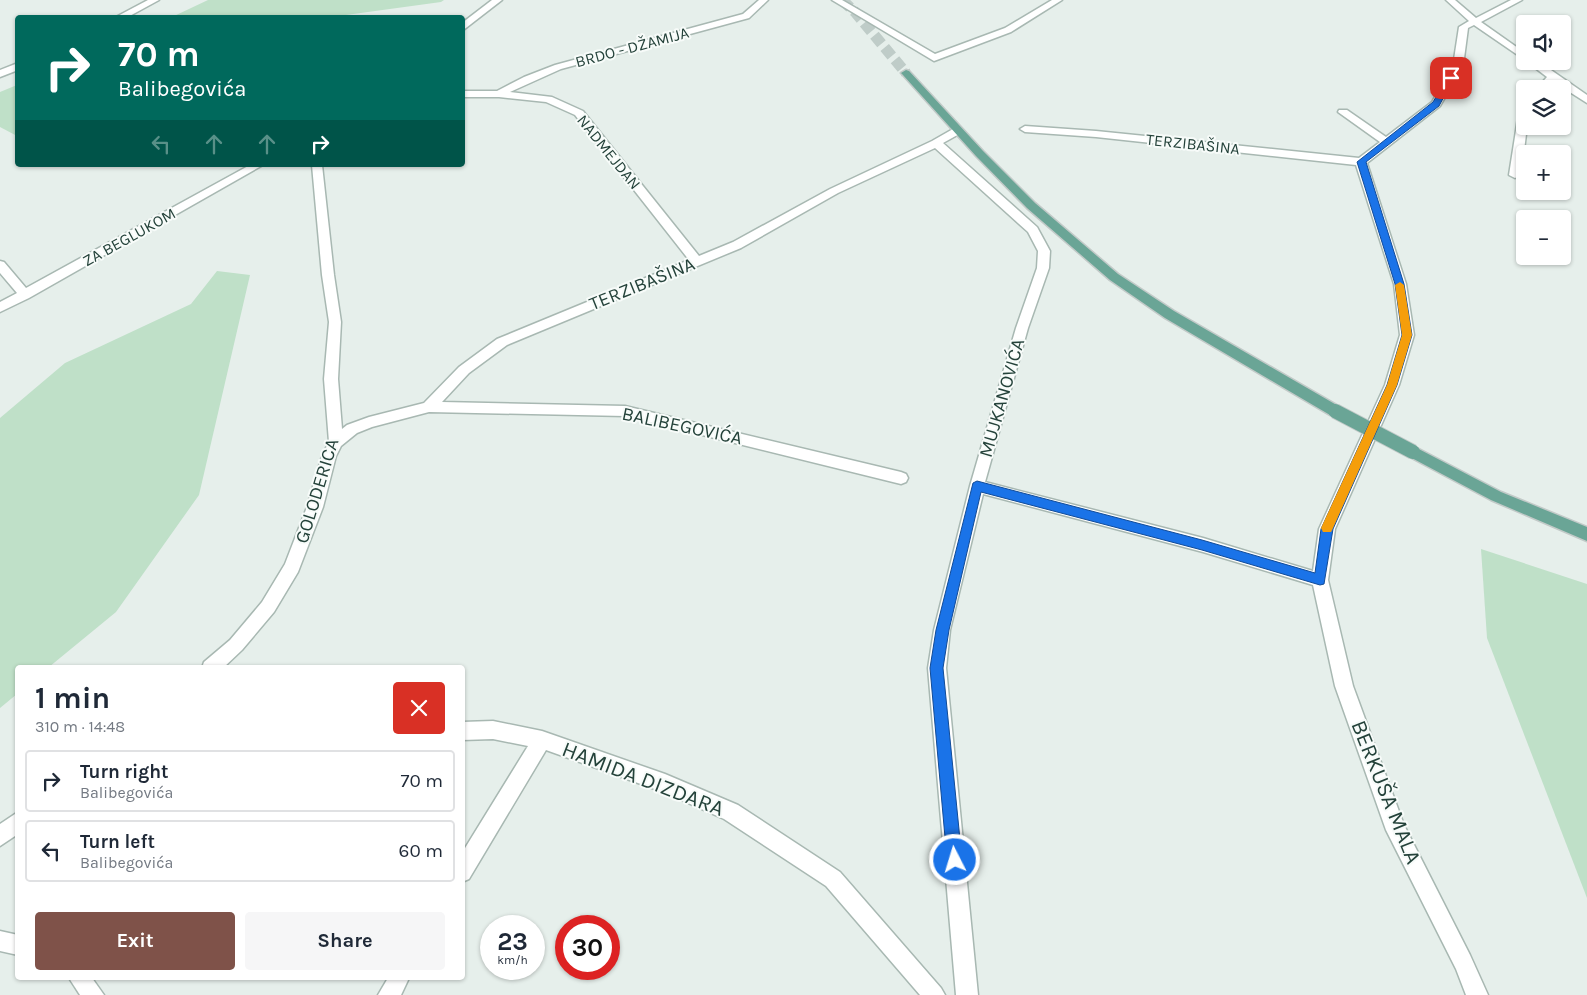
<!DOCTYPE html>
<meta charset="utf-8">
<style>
:root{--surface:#fff;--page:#f6f6f7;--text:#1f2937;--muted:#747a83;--line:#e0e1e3;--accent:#7f5249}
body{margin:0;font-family:Karla,sans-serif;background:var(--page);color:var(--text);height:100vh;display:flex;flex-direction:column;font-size:19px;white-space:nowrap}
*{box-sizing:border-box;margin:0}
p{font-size:16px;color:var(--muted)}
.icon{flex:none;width:28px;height:28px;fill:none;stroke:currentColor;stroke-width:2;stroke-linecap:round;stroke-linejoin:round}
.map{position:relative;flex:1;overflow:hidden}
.details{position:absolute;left:15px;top:665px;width:450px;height:315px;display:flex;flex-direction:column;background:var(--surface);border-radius:5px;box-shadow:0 1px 4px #0004}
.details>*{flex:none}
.banner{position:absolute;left:15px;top:15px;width:450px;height:152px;border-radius:5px;box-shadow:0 1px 4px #0004;background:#00695c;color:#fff;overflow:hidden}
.tools{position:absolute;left:1516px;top:15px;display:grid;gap:10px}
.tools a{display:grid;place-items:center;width:55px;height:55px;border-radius:5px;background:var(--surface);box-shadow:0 1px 4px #0004;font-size:25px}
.speed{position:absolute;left:480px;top:915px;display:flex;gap:10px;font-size:25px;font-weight:700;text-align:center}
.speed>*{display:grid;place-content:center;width:65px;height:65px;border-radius:50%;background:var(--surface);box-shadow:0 1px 4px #0004;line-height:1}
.speed small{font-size:12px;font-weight:400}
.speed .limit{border:8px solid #d22;background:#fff;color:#111}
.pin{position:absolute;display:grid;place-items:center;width:42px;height:42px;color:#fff;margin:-21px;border-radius:10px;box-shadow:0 2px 8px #0006}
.me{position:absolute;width:55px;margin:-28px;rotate:355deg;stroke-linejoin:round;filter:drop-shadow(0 0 4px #0008)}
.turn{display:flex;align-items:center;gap:18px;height:105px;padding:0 20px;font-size:22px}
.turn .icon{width:65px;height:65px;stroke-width:2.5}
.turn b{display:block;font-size:35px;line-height:42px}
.lanes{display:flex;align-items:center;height:48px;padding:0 20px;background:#0003;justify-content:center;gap:25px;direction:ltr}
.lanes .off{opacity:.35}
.round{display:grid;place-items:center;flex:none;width:52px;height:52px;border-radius:5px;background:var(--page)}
.headline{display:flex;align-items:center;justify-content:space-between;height:85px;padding:0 20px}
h1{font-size:30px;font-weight:700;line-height:38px}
.cta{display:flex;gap:10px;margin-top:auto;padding:10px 20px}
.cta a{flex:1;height:58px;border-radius:5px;background:var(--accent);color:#fff;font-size:20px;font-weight:700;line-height:58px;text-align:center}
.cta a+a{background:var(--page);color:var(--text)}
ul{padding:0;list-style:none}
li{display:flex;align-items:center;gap:15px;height:62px;margin:0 10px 8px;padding:0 10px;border:2px solid var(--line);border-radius:5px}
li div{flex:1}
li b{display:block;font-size:19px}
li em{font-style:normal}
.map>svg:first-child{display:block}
.green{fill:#bfe0c8}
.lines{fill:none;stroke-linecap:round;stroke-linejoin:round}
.primary-tunnel{stroke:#bfccc8;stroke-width:11;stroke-dasharray:11 5;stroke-linecap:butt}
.street-casing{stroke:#a8b8b2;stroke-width:3}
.primary-casing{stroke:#c2cac8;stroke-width:3}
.street{fill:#fff;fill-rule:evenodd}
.primary{fill:#6aa596;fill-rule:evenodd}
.primary-bridge-casing{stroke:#c2cac8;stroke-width:16;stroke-linecap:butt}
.primary-bridge{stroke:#6aa596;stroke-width:14}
.route{fill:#1a73e8;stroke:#114b97}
.slow{fill:#f59e0b}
.labels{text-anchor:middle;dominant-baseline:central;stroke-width:4;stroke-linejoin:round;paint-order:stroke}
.far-street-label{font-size:16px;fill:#24423a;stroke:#f7fbf9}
.street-label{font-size:19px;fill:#24423a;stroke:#f7fbf9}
.near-street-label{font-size:22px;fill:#24423a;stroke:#f7fbf9}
</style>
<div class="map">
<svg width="1587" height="995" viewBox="0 0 1587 995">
<rect width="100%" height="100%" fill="#e6efeb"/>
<g class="green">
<path d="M 208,0 L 444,0 L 441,2 L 346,15 L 343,17 L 172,17 Z"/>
<path d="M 17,85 L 17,136 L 0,127 L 0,92 Z"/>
<path d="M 217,271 L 250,275 L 199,495 L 116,612 L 49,667 L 18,668 L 17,694 L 0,708 L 0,418 L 65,363 L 191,304 Z"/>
<path d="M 1481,549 L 1587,584 L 1587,898 L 1487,638 Z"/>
</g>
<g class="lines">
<path class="primary-tunnel" d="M 842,0 L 855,12 L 906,73"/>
<defs>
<g id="street">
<path d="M 148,0 L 159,0 L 126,18 L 114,18 Z"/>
<path d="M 492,0 L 502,0 L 462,31 L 462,23 Z"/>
<path d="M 759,0 L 768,0 L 749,18 L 561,69 L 510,92 L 552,97 L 583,111 L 699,256 L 733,242 L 830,189 L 932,141 L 953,129 L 961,129 L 962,131 L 961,133 L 943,143 L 1037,227 L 1050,251 L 1049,268 L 1028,328 L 985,482 L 1203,538 L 1313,571 L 1319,529 L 1385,385 L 1400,335 L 1394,284 L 1356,165 L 1096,137 L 1025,132 L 1020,129 L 1025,126 L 1096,131 L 1359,158 L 1380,142 L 1338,112 L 1339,110 L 1347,110 L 1386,137 L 1432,102 L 1453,66 L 1459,27 L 1469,21 L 1446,0 L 1455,0 L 1476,18 L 1511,0 L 1522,0 L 1481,22 L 1525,53 L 1525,60 L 1474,25 L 1468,28 L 1463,66 L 1440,106 L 1367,163 L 1406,284 L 1414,335 L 1399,385 L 1335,529 L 1328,580 L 1353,686 L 1404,825 L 1470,955 L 1488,995 L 1466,995 L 1456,969 L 1386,830 L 1335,686 L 1313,585 L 1203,552 L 983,494 L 950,630 L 946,668 L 978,995 L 956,995 L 928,668 L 934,630 L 970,486 L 1016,328 L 1037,268 L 1038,251 L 1028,232 L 935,148 L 838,193 L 741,248 L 507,345 L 469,373 L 442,402 L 625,406 L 901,472 L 906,474 L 908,478 L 906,482 L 901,484 L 625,416 L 429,412 L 372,427 L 357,433 L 341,446 L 336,456 L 323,507 L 298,572 L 274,612 L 242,650 L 223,668 L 202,668 L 204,662 L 230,640 L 262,602 L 285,564 L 307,507 L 322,456 L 329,442 L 324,379 L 329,322 L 322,275 L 312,165 L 322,165 L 334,275 L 341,322 L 338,379 L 342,429 L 347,425 L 369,417 L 424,403 L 459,367 L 497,339 L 689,260 L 575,115 L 546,102 L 499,97 L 462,97 L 462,91 L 497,91 L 524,77 L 555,65 L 743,14 Z"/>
<path d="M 832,0 L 842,0 L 935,54 L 1005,28 L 1052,0 L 1062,0 L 1011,32 L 934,61 Z"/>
<path d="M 1526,61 L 1538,61 L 1587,95 L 1587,103 L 1554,82 L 1547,89 L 1536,89 L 1547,77 Z"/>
<path d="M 18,63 L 18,70 L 0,77 L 0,70 Z"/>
<path d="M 1525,102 L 1525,126 L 1527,126 L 1521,175 L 1515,178 L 1509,175 L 1520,105 Z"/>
<path d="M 250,165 L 263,165 L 29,298 L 0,312 L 0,302 L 17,293 L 0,273 L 0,261 L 4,262 L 26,288 Z"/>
<path d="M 493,721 L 542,731 L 665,774 L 738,805 L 840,872 L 941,988 L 945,995 L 920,995 L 826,886 L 724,819 L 663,792 L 546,750 L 469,879 L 462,882 L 462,853 L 528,746 L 493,739 L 462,740 L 462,722 Z"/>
<path d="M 18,812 L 18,834 L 0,846 L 0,824 Z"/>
<path d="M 0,931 L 18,935 L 18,955 L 0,951 Z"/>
<path d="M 69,978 L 92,978 L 104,995 L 80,995 Z"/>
<path d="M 388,978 L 409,978 L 401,995 L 378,995 Z"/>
</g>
<g id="primary">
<path d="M 906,70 L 909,71 L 983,151 L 1035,203 L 1118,274 L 1174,311 L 1340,407 L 1342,411 L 1340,415 L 1335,416 L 1330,415 L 1165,318 L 1110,280 L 1027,208 L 976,156 L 903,75 L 901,73 Z"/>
<path d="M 1413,446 L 1501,492 L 1587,527 L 1587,541 L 1491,500 L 1408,456 L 1406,452 L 1408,448 Z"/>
</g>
</defs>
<use href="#street" class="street-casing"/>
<use href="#primary" class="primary-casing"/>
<use href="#street" class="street"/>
<use href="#primary" class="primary"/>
<defs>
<path id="primary-bridge" d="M 1335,411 L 1413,452"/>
</defs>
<use href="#primary-bridge" class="primary-bridge-casing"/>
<use href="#primary-bridge" class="primary-bridge"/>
</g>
<path class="route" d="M 1448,77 L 1454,78 L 1439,106 L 1366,162 L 1404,284 L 1412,335 L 1397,385 L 1333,529 L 1324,584 L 1320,585 L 1202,550 L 981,492 L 949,630 L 943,668 L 962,860 L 960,866 L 955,868 L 950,866 L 947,860 L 930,668 L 936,630 L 973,483 L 977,481 L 1202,540 L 1315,573 L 1321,529 L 1387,385 L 1402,335 L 1395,284 L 1357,162 L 1433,102 Z"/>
<path class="slow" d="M 1400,282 L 1404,285 L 1412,335 L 1402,368 L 1397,385 L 1333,528 L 1331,532 L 1323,532 L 1321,528 L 1387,385 L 1392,368 L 1402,335 L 1395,285 Z"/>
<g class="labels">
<g class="far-street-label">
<text transform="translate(632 47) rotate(-15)">BRDO - DŽAMIJA</text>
<text transform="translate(1193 144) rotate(6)">TERZIBAŠINA</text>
<text transform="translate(609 152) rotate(51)">NADMEJDAN</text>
<text transform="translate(129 237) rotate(-29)">ZA BEGLUKOM</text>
</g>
<g class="street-label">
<text transform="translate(642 284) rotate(-22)">TERZIBAŠINA</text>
<text transform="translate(1002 398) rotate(-74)">MUJKANOVIĆA</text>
<text transform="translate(682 426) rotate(12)">BALIBEGOVIĆA</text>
<text transform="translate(317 491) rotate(-73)">GOLODERICA</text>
</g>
<g class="near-street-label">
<text transform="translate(643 779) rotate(21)">HAMIDA DIZDARA</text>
<text transform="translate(1386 792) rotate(68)">BERKUŠA MALA</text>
</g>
</g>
</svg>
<div class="tools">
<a><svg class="icon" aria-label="sound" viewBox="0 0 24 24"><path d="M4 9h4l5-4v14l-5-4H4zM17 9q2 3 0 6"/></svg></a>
<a><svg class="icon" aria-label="layers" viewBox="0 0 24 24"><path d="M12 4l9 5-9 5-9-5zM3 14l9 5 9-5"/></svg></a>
<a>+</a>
<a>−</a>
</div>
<div class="speed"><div>23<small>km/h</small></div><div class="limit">30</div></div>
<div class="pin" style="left:1451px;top:78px;background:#d93025"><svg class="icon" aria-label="arrive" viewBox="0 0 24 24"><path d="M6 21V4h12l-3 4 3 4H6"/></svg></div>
<svg class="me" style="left:955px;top:860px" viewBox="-20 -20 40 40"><circle r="17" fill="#1a73e8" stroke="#fff" stroke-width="3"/><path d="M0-11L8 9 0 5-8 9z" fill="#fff"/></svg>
<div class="banner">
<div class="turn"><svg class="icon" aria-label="right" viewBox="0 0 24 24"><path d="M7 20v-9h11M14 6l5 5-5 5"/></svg><div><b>70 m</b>Balibegovića</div></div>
<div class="lanes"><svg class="icon off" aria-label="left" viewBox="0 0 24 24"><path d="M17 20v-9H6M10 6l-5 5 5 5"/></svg><svg class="icon off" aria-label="ahead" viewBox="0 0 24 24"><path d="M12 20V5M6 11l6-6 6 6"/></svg><svg class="icon off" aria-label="ahead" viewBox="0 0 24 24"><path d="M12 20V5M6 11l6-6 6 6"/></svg><svg class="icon" aria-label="right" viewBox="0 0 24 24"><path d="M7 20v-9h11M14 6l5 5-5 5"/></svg></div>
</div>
<section class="details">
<div class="headline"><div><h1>1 min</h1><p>310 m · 14:48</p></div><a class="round" style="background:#d93025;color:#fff"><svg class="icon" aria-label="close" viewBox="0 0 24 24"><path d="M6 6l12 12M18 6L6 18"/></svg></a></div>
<ul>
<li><svg class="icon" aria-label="right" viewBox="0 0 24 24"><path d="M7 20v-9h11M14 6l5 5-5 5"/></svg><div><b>Turn right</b><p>Balibegovića</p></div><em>70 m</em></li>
<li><svg class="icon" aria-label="left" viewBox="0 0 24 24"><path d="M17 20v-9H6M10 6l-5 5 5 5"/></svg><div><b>Turn left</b><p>Balibegovića</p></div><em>60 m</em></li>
</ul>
<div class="cta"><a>Exit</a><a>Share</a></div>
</section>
</div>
